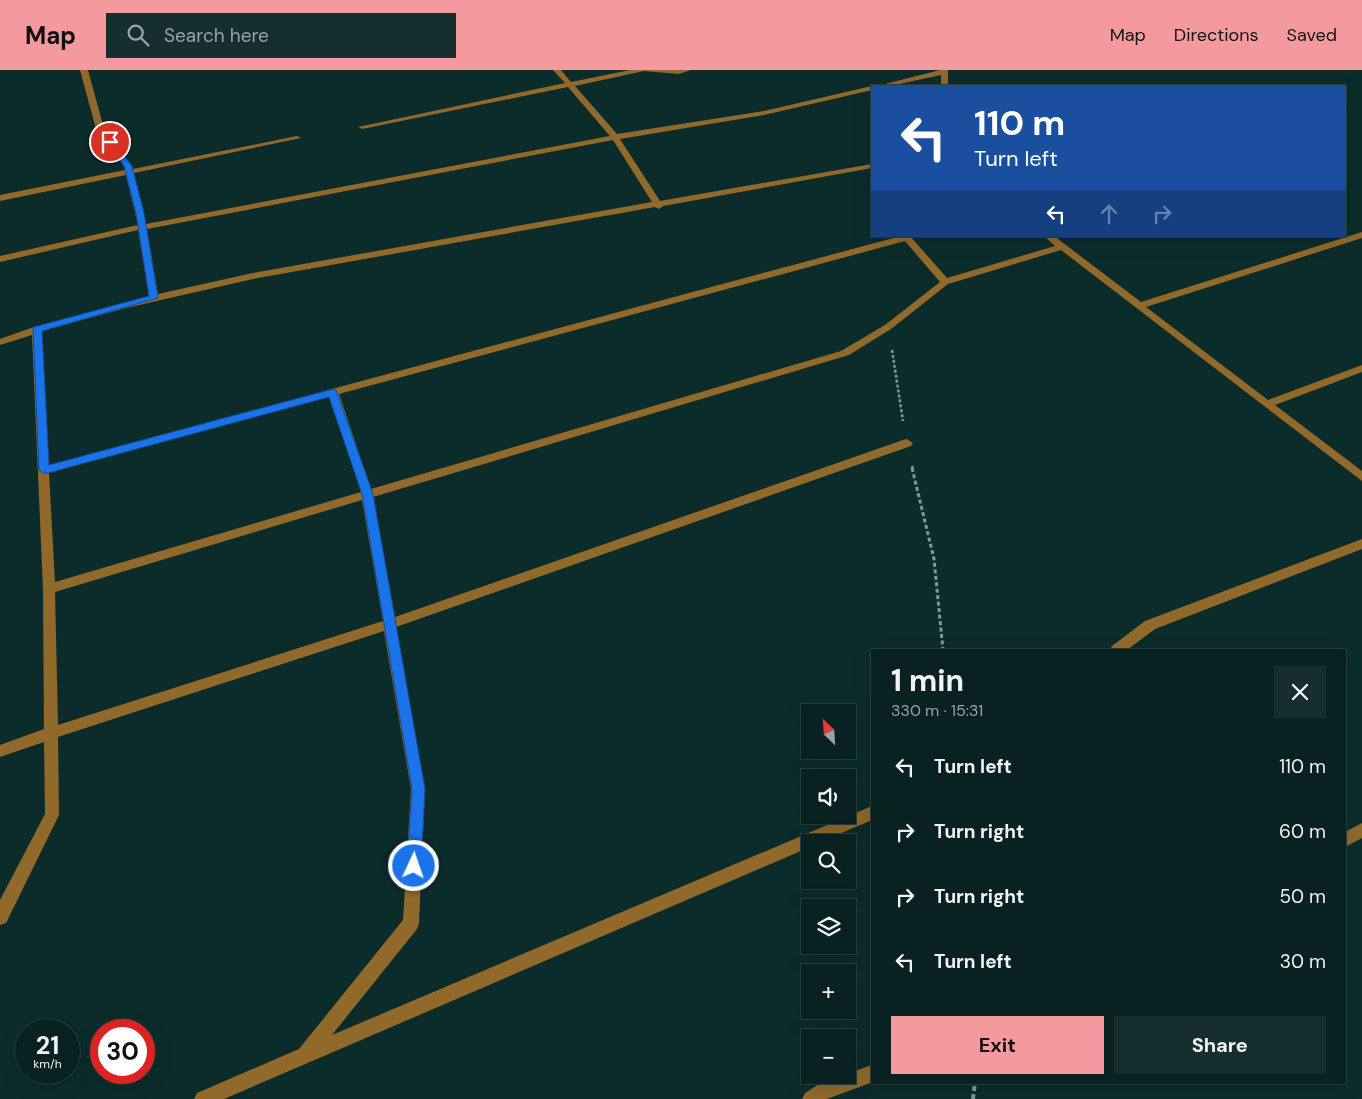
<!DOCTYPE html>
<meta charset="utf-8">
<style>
:root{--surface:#092121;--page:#172e2e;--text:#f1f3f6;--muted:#99a3a5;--line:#293e3f;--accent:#f49a9f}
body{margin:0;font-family:"DM Sans",sans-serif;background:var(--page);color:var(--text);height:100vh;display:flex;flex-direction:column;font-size:19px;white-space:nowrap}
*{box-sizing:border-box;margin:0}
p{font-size:16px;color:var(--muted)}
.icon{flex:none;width:28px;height:28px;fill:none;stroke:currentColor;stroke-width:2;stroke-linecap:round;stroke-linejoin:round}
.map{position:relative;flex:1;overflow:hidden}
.sheet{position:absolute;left:871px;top:579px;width:475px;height:435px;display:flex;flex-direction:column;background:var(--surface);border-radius:0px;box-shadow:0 5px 20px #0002,0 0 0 1px var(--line)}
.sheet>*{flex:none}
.guide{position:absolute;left:871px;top:15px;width:475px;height:152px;border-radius:0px;box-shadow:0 5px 20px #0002,0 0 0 1px var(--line);background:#1a4fa0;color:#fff;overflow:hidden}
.needle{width:32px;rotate:335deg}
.buttons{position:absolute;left:801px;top:634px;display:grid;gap:10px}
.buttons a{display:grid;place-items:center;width:55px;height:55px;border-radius:0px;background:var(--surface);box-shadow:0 5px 20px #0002,0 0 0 1px var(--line);font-size:25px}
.speed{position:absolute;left:15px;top:949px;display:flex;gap:10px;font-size:25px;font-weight:700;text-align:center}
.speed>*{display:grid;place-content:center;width:65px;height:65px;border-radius:50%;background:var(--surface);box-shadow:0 5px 20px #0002,0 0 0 1px var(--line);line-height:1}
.speed small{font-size:12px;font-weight:400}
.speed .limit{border:8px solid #d22;background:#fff;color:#111}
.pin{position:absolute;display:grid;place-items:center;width:42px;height:42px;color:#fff;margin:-21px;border:2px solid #fff;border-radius:50%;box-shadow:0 1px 5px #0007}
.me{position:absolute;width:55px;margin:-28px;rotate:3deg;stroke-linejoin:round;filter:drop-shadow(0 0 4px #0008)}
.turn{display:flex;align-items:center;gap:18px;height:105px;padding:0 20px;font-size:22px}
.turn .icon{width:65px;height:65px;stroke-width:2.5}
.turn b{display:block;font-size:35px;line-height:42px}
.lanes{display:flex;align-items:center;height:48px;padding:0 20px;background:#0003;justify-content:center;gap:25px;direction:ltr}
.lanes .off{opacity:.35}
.round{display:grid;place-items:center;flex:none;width:52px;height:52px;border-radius:0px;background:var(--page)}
.headline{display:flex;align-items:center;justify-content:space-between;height:85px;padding:0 20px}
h1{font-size:30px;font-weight:700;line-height:38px}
.primary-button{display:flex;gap:10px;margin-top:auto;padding:10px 20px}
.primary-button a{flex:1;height:58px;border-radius:0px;background:var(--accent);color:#111;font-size:20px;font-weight:700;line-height:58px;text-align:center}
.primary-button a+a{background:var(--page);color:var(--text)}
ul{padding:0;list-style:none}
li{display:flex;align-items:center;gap:15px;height:65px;padding:0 20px}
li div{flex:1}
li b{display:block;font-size:19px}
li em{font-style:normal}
header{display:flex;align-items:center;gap:30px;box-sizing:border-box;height:70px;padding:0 25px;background:var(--accent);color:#111}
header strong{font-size:24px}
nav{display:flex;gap:28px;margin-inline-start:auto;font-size:18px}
.search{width:350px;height:45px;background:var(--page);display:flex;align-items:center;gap:12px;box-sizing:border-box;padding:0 18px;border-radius:0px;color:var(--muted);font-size:19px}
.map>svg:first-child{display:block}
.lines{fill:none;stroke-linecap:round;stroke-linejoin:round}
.path-far2{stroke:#769c9c;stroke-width:2.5;stroke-dasharray:3 2;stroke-linecap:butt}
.path-far1{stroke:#769c9c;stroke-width:3;stroke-dasharray:4 2.5;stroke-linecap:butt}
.path{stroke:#769c9c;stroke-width:4;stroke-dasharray:5 3;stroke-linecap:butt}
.minor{fill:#916a2b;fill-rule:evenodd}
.route{fill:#1a73e8;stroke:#114b97}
</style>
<header>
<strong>Map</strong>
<div class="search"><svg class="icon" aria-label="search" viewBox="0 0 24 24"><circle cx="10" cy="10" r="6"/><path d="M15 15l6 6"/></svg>Search here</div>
<nav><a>Map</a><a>Directions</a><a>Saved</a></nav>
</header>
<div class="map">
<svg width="1362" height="1029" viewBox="0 0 1362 1029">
<rect width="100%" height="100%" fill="#0c2c2c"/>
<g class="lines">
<g class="path-far2">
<path d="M 892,280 L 903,351"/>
<path d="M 912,396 L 913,399"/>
</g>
<path class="path-far1" d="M 912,398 L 934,489 L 943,580"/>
<path class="path" d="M 973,1029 L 975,1012"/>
<g class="minor">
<path d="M 80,0 L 88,0 L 104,59 L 133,99 L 297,66 L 301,68 L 134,103 L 146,154 L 610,66 L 568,17 L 362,59 L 358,57 L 565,13 L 553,0 L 561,0 L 571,12 L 630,0 L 691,0 L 679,4 L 644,1 L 575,16 L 617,64 L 764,41 L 872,16 L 874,16 L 872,20 L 764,45 L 620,69 L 660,131 L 872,94 L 872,98 L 663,136 L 659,139 L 655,137 L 253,209 L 126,238 L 42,261 L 49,395 L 901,166 L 910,166 L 947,208 L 1055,176 L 1044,166 L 1054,166 L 1141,232 L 1362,162 L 1362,168 L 1146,237 L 1268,330 L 1362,295 L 1362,302 L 1275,335 L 1362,401 L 1362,411 L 1061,180 L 948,214 L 891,259 L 849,285 L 373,427 L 395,547 L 903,370 L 907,369 L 913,373 L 911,376 L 396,557 L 425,719 L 419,853 L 417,859 L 332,965 L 872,736 L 872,750 L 820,772 L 810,772 L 810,777 L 224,1029 L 194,1029 L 197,1023 L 299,979 L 403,850 L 411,719 L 384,561 L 58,667 L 59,745 L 6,853 L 0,855 L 0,830 L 45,744 L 44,672 L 0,687 L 0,675 L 44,659 L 43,519 L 32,265 L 0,275 L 0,269 L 34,257 L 149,227 L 138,160 L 0,192 L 0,186 L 138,155 L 126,105 L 0,131 L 0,125 L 125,100 L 124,96 L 96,59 ZM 613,70 L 652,132 L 253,203 L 158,224 L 147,159 ZM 905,171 L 940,212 L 885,255 L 841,281 L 371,419 L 339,324 ZM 329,327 L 361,422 L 55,512 L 49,403 ZM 362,430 L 383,551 L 58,655 L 55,522 Z"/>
<path d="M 940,0 L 948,0 L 948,16 L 941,16 L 941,5 L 890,16 L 877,16 Z"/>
<path d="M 1362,469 L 1362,479 L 1155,559 L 1127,580 L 1110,580 L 1112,576 L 1145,551 Z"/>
<path d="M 1362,753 L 1362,768 L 1345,777 L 1345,762 Z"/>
<path d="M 872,995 L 873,1012 L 827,1029 L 802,1029 L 805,1023 L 821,1013 Z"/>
</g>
</g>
<path class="route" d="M 107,70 L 112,70 L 132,96 L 144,143 L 158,228 L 42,261 L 49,395 L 333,319 L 336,320 L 373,424 L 425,719 L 421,796 L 419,801 L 414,803 L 409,801 L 407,796 L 412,719 L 409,701 L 362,424 L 329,327 L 44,404 L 39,400 L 33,259 L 34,257 L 149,226 L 136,143 L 124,96 L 106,72 Z"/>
</svg>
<div class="buttons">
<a><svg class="needle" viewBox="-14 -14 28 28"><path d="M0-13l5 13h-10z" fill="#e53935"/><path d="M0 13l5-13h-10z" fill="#99a3a5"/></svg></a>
<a><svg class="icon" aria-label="sound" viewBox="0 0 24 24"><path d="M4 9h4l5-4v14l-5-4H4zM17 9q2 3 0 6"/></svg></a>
<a><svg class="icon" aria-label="search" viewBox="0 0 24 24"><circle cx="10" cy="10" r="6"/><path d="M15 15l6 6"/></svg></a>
<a><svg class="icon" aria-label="layers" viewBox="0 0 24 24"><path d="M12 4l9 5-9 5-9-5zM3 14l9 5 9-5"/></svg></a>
<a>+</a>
<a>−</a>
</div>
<div class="speed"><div>21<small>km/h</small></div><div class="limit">30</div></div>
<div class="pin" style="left:110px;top:72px;background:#d93025"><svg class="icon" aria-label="arrive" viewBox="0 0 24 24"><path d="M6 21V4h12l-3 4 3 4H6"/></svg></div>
<svg class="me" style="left:414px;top:796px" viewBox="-20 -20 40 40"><circle r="17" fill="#1a73e8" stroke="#fff" stroke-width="3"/><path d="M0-11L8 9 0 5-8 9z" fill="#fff"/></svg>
<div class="guide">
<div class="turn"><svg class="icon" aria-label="left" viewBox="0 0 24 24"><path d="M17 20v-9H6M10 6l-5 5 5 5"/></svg><div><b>110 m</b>Turn left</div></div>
<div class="lanes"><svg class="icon" aria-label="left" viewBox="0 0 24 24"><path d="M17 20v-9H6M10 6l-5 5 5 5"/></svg><svg class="icon off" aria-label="ahead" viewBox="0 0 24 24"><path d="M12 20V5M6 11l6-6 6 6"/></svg><svg class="icon off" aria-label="right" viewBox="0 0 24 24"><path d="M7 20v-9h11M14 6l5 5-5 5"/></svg></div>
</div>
<section class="sheet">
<div class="headline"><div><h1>1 min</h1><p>330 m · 15:31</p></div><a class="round"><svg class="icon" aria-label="close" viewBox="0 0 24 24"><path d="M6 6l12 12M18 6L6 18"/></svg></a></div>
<ul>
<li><svg class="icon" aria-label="left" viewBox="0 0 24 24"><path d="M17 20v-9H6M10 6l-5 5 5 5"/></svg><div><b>Turn left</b></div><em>110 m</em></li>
<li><svg class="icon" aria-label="right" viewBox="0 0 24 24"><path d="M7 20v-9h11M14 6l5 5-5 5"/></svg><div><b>Turn right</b></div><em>60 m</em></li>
<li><svg class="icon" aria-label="right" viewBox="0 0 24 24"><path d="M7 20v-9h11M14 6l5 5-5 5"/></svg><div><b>Turn right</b></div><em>50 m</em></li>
<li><svg class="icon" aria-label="left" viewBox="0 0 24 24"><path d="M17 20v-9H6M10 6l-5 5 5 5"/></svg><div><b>Turn left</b></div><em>30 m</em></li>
</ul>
<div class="primary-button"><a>Exit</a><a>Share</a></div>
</section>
</div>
